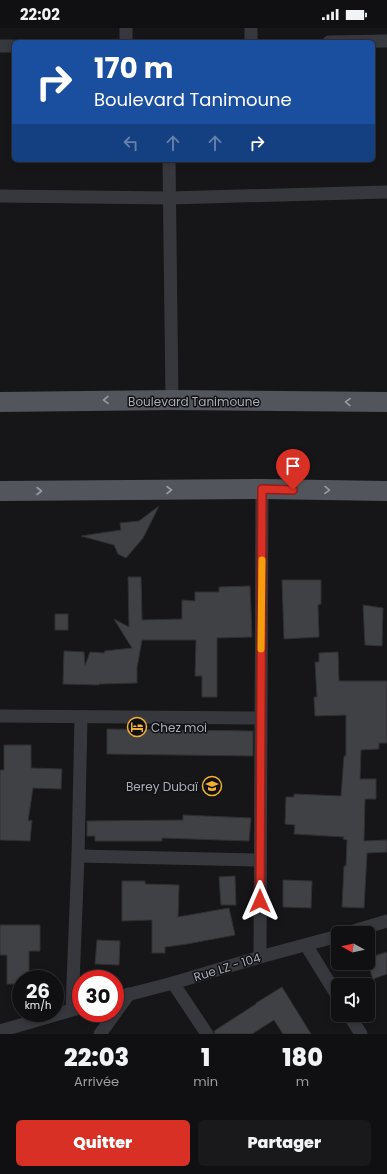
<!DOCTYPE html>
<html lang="fr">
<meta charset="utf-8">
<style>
:root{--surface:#101012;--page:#19191b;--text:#f1f3f6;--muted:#9c9d9f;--line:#303032;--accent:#d93025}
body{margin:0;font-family:Poppins,sans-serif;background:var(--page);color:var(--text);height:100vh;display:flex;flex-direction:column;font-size:15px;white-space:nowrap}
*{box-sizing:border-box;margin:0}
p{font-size:13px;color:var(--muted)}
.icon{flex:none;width:22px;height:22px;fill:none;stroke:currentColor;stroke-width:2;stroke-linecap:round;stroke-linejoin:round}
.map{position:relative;height:1006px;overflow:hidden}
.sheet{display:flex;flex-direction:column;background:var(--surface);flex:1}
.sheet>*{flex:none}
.banner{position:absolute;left:12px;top:12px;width:363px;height:122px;border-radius:6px;box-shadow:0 2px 6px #0003,0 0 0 1px var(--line);background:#1a4fa0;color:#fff;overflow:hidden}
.needle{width:26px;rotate:278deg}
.controls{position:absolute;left:331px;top:898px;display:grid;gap:8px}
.controls a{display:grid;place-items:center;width:44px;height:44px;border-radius:6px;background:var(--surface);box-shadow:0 2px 6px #0003,0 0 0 1px var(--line);font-size:20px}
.speed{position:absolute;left:12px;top:942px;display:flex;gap:8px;font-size:20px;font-weight:700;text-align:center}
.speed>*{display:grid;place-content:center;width:52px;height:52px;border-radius:50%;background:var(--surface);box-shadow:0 2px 6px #0003,0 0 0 1px var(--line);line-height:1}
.speed small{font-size:10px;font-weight:400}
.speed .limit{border:6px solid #d22;background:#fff;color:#111}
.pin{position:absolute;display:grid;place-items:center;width:34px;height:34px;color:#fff;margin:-41px -17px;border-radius:50% 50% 50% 0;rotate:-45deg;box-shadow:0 0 4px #0007}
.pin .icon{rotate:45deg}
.me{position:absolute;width:44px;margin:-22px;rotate:0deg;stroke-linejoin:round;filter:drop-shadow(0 0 3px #0008)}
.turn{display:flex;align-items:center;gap:14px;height:84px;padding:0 16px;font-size:18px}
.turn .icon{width:52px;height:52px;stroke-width:2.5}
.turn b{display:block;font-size:28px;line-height:34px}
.lanes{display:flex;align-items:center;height:38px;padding:0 16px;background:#0003;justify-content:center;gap:20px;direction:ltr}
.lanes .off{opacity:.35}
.eta{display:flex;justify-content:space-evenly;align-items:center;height:68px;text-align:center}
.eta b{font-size:24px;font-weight:800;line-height:28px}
.cta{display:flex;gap:8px;margin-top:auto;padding:8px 16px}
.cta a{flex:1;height:46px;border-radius:6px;background:var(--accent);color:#fff;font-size:16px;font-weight:800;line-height:46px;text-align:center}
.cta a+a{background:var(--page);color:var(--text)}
.status{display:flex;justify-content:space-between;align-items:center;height:28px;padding:0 20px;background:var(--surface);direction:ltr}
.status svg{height:11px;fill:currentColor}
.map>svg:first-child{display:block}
.building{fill:#404145;stroke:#303034}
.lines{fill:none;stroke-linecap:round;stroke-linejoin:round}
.street{stroke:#37383d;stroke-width:13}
.primary{stroke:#53555c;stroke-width:20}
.oneway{stroke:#979ba6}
.route-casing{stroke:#8d1f18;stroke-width:10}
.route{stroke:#d93025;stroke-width:7}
.slow{stroke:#f59e0b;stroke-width:7}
.labels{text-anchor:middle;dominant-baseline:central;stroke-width:3;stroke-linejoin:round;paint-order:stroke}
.street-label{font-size:12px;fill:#a8adb8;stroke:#111113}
.poi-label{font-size:12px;fill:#a8adb8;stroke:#111113;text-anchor:start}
</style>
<div class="status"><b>22:02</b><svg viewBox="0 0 49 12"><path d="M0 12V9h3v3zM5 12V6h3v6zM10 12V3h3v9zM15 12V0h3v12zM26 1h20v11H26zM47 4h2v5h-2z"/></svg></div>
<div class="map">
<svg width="387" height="1006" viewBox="0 0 387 1006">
<rect width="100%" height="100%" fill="#161618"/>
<g class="building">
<path d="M 159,478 L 143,510 L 126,530 L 118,526 L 114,517 L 81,508 L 121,502 L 120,495 L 139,493 Z"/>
<path d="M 128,549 L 141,549 L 142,592 L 182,591 L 182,572 L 195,573 L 195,564 L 219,564 L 219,559 L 250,558 L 252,609 L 217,610 L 217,669 L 202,669 L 202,648 L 195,648 L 196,612 L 142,612 L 137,640 L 137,655 L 99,656 L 99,657 L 63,656 L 64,623 L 84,624 L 85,638 L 90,624 L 104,625 L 105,623 L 132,620 L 114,591 L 129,599 Z"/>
<path d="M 282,552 L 321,552 L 321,576 L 318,577 L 319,609 L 284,611 Z"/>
<path d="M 363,577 L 383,580 L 382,618 L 365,617 Z"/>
<rect x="55" y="586" width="13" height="16"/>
<path d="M 338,624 L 339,653 L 387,653 L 387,715 L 379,715 L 379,721 L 361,722 L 360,751 L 376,751 L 376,771 L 365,771 L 364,813 L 387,812 L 387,824 L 367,825 L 364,880 L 342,879 L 344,838 L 346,838 L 347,812 L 343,811 L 344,809 L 294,806 L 295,797 L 285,796 L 286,769 L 294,769 L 294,766 L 341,768 L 344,728 L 346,728 L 346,687 L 315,688 L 314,669 L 317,669 L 315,634 L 319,634 L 319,625 Z"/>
<path d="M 107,701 L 253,703 L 253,728 L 107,726 Z"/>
<path d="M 4,717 L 31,717 L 31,740 L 62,741 L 61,761 L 33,760 L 28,793 L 32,792 L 30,813 L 0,812 L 0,742 L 4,742 Z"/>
<path d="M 183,787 L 251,790 L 249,813 L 162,810 L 162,813 L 95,813 L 95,808 L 87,808 L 87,793 L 183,792 Z"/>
<path d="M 235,848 L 236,877 L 221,877 L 219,849 Z"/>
<path d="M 283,852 L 312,853 L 311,880 L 283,879 Z"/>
<path d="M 122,853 L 145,853 L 145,856 L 179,857 L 178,889 L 229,880 L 235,907 L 187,916 L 165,919 L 165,925 L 152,925 L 152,892 L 122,893 Z"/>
<path d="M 0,897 L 40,897 L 40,923 L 29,923 L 29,951 L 21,951 L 21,956 L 7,956 L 7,927 L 0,927 Z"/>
<path d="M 97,912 L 120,913 L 119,937 L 95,936 Z"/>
<path d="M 387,924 L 387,946 L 373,951 L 368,936 L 368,930 Z"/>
<path d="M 282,959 L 311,1006 L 283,1006 L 274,992 L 252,1006 L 215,1006 L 214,1003 L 256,976 L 256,975 Z"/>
</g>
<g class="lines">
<g class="street">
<path d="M 126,0 L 126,14"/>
<path d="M 251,14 L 251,0"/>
<path d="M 329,14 L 387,13"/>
<path d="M 0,18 L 14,18"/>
<path d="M 169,132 L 172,372"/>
<path d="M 0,168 L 170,170 L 387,164"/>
<path d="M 0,688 L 260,690"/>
<path d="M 78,828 L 260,832"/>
<path d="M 347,905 L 387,893"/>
<path d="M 306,917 L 338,969"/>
<path d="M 260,929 L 262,461"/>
<path d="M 173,955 L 207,1006"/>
<path d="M 115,970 L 173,955 L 260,929 L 338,908"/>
<path d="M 72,981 L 78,828 L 81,689"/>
<path d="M 349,987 L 361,1006"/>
<path d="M 0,1003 L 79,980"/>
<path d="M 100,1006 L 129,966"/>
</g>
<g class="primary">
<path d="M 0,374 L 172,372 L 387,374"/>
<path d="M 0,463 L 262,461 L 387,463"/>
</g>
</g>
<defs><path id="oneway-chevron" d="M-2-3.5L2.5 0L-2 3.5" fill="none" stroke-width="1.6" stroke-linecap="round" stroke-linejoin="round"/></defs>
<g class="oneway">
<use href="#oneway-chevron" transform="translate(106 372) rotate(179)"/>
<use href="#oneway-chevron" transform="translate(348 374) rotate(-179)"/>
<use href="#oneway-chevron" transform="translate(169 462)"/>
<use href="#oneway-chevron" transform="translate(327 462) rotate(1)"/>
<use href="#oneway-chevron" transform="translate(39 463)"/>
</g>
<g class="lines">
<defs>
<path id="route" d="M 260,873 L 262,461 L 293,462"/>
</defs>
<use href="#route" class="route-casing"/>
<use href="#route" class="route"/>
<path class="slow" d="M 261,621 L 262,532"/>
</g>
<defs>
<symbol id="hotel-ring" viewBox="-11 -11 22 22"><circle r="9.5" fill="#111113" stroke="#f2b134" stroke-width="1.5"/><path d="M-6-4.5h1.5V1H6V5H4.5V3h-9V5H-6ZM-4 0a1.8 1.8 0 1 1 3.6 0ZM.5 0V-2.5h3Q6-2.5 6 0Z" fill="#f2b134"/></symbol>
<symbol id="school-ring" viewBox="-11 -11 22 22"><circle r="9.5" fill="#111113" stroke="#f2b134" stroke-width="1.5"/><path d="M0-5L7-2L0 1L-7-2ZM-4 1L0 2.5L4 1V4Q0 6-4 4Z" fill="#f2b134"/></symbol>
</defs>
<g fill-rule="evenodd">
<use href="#hotel-ring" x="126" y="688" width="22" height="22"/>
<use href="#school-ring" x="201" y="747" width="22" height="22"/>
</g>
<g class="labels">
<g class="street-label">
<text x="194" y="373">Boulevard Tanimoune</text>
<text transform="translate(227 939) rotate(-17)">Rue LZ - 104</text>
</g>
<g class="poi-label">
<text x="151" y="699">Chez moi</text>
<text x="198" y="758" text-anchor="end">Berey Dubaï</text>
</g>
</g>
</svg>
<div class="controls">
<a><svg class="needle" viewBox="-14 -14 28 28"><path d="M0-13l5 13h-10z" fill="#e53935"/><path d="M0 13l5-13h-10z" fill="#9c9d9f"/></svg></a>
<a><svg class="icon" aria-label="sound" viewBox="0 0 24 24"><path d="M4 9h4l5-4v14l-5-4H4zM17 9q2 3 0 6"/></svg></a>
</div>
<div class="speed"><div>26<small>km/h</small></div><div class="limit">30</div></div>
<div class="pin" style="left:293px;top:462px;background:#d93025"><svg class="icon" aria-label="arrive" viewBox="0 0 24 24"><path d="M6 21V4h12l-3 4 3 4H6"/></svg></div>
<svg class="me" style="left:260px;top:873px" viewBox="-20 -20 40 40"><path d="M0-17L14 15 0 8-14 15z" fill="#d93025" stroke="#fff" stroke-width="4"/></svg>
<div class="banner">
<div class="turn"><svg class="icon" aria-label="right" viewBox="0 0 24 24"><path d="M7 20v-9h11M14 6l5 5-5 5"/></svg><div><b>170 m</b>Boulevard Tanimoune</div></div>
<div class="lanes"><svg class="icon off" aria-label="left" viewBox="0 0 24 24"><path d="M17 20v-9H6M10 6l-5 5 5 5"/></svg><svg class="icon off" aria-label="ahead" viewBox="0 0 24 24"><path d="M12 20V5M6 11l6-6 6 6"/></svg><svg class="icon off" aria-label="ahead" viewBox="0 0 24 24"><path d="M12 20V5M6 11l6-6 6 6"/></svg><svg class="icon" aria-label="right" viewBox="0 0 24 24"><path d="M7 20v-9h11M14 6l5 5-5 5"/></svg></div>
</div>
</div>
<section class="sheet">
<div class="eta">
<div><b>22:03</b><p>Arrivée</p></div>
<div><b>1</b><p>min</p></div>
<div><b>180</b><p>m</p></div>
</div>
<div class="cta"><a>Quitter</a><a>Partager</a></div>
</section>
